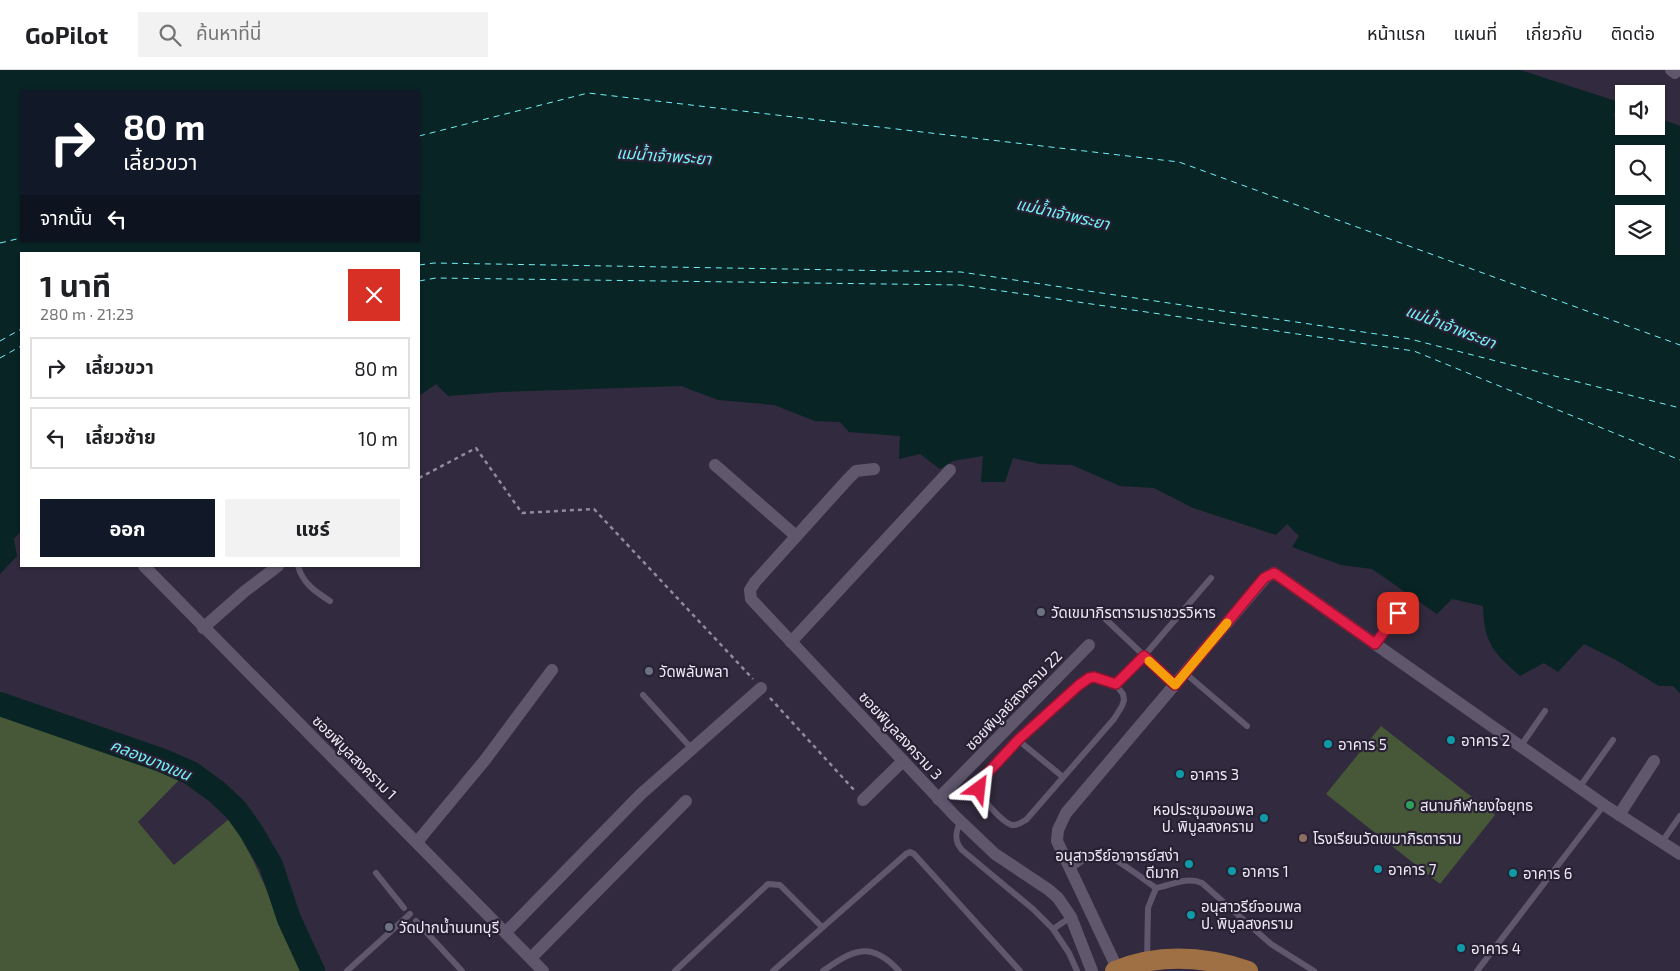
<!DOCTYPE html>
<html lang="th">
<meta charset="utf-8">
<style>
:root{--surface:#fff;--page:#f2f2f2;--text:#202124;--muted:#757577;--line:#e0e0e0;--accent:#111827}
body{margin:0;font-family:"Exo 2","Noto Sans Thai",sans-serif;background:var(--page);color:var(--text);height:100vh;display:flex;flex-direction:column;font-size:19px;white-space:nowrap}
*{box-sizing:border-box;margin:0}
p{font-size:16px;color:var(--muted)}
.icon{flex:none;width:28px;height:28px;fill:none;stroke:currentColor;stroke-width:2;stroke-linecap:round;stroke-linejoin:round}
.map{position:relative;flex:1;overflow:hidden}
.drawer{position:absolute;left:20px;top:182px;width:400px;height:315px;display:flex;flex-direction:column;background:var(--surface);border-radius:0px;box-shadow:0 1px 4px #0004}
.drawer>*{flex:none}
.guide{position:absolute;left:20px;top:20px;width:400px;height:152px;border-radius:0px;box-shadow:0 1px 4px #0004;background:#111827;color:#fff;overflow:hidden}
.fabs{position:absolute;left:1615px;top:15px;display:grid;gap:10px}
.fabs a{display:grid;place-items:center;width:50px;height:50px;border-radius:0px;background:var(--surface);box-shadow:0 1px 4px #0004;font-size:25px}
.pin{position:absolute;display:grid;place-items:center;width:42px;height:42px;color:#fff;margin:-21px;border-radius:10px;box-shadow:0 2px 8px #0006}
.me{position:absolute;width:55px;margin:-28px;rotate:30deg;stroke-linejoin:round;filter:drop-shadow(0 0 4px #0008)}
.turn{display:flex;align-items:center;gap:18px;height:105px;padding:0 20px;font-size:22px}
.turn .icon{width:65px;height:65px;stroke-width:2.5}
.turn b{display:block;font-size:35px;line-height:42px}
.then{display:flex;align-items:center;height:48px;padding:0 20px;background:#0003;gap:10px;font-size:19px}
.round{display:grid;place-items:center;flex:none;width:52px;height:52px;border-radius:0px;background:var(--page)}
.head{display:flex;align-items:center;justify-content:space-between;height:85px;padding:0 20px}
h1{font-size:30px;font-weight:700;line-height:38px}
.button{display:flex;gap:10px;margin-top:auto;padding:10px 20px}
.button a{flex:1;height:58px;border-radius:0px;background:var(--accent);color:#fff;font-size:20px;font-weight:700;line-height:58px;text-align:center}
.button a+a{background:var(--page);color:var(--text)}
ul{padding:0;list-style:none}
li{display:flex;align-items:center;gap:15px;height:62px;margin:0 10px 8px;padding:0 10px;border:2px solid var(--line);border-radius:0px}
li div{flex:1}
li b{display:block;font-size:19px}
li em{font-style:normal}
header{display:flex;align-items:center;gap:30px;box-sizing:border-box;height:70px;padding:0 25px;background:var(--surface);border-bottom:1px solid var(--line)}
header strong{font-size:24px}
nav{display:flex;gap:28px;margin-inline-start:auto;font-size:18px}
.search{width:350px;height:45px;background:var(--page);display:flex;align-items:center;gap:12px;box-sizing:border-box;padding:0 18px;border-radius:0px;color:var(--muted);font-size:19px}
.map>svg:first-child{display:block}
.green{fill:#465837}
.water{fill:#082425;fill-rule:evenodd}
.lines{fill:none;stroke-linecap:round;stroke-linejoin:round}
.river{stroke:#082425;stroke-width:24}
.ferry{stroke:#73f2f9;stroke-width:1;stroke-dasharray:6 5;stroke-linecap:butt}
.path{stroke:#918b9b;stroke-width:2.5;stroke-dasharray:4 4;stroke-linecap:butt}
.lane{stroke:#60576d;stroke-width:6}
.street{stroke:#60576d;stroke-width:12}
.primary{stroke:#a07045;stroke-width:20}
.route-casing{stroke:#92132f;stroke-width:12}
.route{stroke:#e11d48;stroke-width:9}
.slow{stroke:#f59e0b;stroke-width:9}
.worship-dot{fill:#6b7280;stroke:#282033;stroke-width:2}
.culture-dot{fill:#0f9aa8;stroke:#282033;stroke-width:2}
.leisure-dot{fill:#2e9e5b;stroke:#282033;stroke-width:2}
.education-dot{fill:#8d6e63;stroke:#282033;stroke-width:2}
.labels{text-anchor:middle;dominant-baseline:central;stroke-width:4.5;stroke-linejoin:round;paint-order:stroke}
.poi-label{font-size:15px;fill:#ede8f5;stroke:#282033;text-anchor:start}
.street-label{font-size:15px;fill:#ede8f5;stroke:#282033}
.water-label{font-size:16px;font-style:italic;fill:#73f2f9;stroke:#282033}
</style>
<header>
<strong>GoPilot</strong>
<div class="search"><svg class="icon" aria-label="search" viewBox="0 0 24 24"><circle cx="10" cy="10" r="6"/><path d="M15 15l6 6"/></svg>ค้นหาที่นี่</div>
<nav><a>หน้าแรก</a><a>แผนที่</a><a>เกี่ยวกับ</a><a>ติดต่อ</a></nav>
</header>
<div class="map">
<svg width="1680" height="901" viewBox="0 0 1680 901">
<rect width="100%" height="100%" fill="#322a3e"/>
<g class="green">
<path d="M 0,642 L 157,697 L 181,708 L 138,752 L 174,795 L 229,749 L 233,753 L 253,790 L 304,901 L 0,901 Z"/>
<path d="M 1381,656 L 1495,745 L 1440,814 L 1326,724 Z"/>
</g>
<path class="water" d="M 0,0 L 1520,0 L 1622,33 L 1613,45 L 1622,52 L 1624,50 L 1624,56 L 1656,56 L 1656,47 L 1680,56 L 1680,623 L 1673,616 L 1659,616 L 1616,590 L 1584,574 L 1558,602 L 1544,593 L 1520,606 C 1493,582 1484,573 1483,536 L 1452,529 L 1437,544 L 1372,499 L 1341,495 L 1292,477 L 1299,466 L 1287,454 L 1276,465 L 1193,438 L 1154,418 L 1120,416 L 1072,395 L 1040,394 L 1013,388 L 1005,412 L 981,412 L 983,386 L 953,391 L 940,399 L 920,384 L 899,389 L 900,366 L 849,362 L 840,352 L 815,351 L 774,335 L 718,330 L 681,316 L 502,322 L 448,326 L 436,314 L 419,326 L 419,184 L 21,184 L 21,461 L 14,469 L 17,486 L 0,504 ZM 21,21 L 419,21 L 419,171 L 21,171 ZM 1624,84 L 1656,84 L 1656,116 L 1624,116 ZM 1624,144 L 1656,144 L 1656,176 L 1624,176 Z"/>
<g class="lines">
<path class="river" d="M 0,634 L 161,690 L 191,703 L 217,722 L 236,740 L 251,761 L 271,795 L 289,849 L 313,901"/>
<g class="ferry">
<path d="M 419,66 L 588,23 L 1179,92 L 1680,275"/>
<path d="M 0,173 L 21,168"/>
<path d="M 419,195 L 434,193 L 961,202 L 1410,269 L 1680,338"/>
<path d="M 419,211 L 436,208 L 961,215 L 1414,281 L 1680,390"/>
<path d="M 0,271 L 21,259"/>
<path d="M 0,288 L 21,276"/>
</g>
<g class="path">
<path d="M 419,408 L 476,378 L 522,443 L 594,439 L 753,609"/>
<path d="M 770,628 L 855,721"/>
</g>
<g class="lane">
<path d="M 298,496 C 303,514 316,522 330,531"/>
<path d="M 1096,540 L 1175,615"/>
<path d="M 1375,574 L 1398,543"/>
<path d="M 1185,603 L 1247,656"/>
<path d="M 1116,615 C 1109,612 1099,606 1091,608 C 1077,612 986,698 980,712 C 979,715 978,719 980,723 C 984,731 1003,753 1012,755 C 1017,756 1021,752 1026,750 L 1114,649 L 1122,636 L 1124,630 L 1123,624 L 1116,615 L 1144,586 L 1211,508"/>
<path d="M 643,625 L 692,679"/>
<path d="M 1018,670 L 1063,707"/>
<path d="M 1520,677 L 1545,641"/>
<path d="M 1579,718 L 1613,670"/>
<path d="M 961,751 C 955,762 954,771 962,780 L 1033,839 L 1053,859 L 1071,847"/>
<path d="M 1662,772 L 1680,746"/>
<path d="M 1070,800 C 1078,794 1089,784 1100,783 C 1110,783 1146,811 1156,818 C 1171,815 1188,806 1202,813 L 1271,874 L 1314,901"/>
<path d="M 376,803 L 404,838"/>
<path d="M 416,851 L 462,901"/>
<path d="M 1053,859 L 1069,883 L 1077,901"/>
<path d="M 1147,890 L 1148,838 L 1156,818"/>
<path d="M 347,901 L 410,844"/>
<path d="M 675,901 L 768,814 L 780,815 L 822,857"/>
<path d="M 773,901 L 906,784 L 910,782 L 914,784 L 1020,901"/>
<path d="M 823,901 C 852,880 871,870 899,901"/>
<path d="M 1477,901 L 1604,735"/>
</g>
<g class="street">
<path d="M 1671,0 L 1675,3"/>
<path d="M 715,395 L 796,466"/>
<path d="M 874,399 L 856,401 L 848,409 L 755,512 L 750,520 L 751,529 L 955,746 L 995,784 L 1049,820 L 1058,828 L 1071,847 L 1092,901"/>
<path d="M 144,496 L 543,901"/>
<path d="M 203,558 L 245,521 L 278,496"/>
<path d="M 791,572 L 950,400"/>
<path d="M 938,729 L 1089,575"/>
<path d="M 863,730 L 903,691"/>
<path d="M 1619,745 L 1654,691"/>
<path d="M 417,772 L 485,690 L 552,600"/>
<path d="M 506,862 L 641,724 L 761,618"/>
<path d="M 531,888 L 686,731"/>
<path d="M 1118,900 L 1057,771 L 1058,760 L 1066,743 L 1265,508 L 1274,503 L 1280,507 L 1604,735 L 1680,784"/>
</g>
<path class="primary" d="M 1115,901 C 1159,883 1204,886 1248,901"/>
</g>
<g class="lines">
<defs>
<path id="route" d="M 979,719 L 982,709 L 1018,670 L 1079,615 L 1089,608 L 1094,607 L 1116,614 L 1144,586 L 1175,615 L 1264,508 L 1274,503 L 1280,507 L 1375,574 L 1398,543"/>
</defs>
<use href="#route" class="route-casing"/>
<use href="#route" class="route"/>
<path class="slow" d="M 1149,591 L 1175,615 L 1227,553"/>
</g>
<g class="worship-dot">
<circle cx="1041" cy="542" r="5"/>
<circle cx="649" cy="601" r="5"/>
<circle cx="389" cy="857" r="5"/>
</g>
<g class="culture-dot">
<circle cx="1451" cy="670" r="5"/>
<circle cx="1328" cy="674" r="5"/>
<circle cx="1180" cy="704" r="5"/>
<circle cx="1264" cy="748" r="5"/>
<circle cx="1189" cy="794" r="5"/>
<circle cx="1378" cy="799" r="5"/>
<circle cx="1232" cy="801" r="5"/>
<circle cx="1513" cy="803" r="5"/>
<circle cx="1191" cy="845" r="5"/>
<circle cx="1461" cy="878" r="5"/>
</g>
<circle class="leisure-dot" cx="1410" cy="735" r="5"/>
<circle class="education-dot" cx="1303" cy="768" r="5"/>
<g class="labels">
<g class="poi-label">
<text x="1051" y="542">วัดเขมาภิรตารามราชวรวิหาร</text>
<text x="659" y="601">วัดพลับพลา</text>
<text x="1461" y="670">อาคาร 2</text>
<text x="1338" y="674">อาคาร 5</text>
<text x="1190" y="704">อาคาร 3</text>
<text x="1420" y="735">สนามกีฬายงใจยุทธ</text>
<text x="1254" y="739" text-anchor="end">หอประชุมจอมพล<tspan x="1254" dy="17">ป. พิบูลสงคราม</tspan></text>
<text x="1313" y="768">โรงเรียนวัดเขมาภิรตาราม</text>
<text x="1179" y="785" text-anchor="end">อนุสาวรีย์อาจารย์สง่า<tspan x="1179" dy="17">ดีมาก</tspan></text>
<text x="1388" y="799">อาคาร 7</text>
<text x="1242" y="801">อาคาร 1</text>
<text x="1523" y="803">อาคาร 6</text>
<text x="1201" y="836">อนุสาวรีย์จอมพล<tspan x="1201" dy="17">ป. พิบูลสงคราม</tspan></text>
<text x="399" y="857">วัดปากน้ำนนทบุรี</text>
<text x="1471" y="878">อาคาร 4</text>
</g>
<g class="street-label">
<text transform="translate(1013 630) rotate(-46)">ซอยพิบูลย์สงคราม 22</text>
<text transform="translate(901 665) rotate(47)">ซอยพิบูลสงคราม 3</text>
<text transform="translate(355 687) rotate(45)">ซอยพิบูลสงคราม 1</text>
</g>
<g class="water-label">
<text transform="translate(664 85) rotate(4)">แม่น้ำเจ้าพระยา</text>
<text transform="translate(1063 143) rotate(13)">แม่น้ำเจ้าพระยา</text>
<text transform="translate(1451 256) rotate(21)">แม่น้ำเจ้าพระยา</text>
<text transform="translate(151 689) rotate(22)">คลองบางเขน</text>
</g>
</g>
</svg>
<div class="fabs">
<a><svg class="icon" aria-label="sound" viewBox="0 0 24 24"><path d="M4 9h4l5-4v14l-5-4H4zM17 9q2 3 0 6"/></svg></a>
<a><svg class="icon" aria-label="search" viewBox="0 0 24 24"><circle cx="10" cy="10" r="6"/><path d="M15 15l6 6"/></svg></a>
<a><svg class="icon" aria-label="layers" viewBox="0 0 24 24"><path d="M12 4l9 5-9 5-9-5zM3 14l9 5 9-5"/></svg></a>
</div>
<div class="pin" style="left:1398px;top:543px;background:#d93025"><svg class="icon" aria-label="arrive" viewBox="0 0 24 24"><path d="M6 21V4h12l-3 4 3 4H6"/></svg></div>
<svg class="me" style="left:979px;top:719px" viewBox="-20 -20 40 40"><path d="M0-17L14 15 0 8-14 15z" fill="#e11d48" stroke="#fff" stroke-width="4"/></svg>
<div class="guide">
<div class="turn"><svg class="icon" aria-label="right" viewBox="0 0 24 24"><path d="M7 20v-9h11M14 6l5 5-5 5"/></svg><div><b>80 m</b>เลี้ยวขวา</div></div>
<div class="then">จากนั้น<svg class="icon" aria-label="left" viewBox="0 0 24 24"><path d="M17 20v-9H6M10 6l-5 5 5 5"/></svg></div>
</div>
<section class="drawer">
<div class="head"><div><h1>1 นาที</h1><p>280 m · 21:23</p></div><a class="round" style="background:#d93025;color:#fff"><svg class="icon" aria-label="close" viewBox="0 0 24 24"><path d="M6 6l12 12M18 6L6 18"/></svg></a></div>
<ul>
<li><svg class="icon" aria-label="right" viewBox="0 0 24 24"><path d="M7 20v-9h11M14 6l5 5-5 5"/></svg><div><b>เลี้ยวขวา</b></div><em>80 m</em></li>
<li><svg class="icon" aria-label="left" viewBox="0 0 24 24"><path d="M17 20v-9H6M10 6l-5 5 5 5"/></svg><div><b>เลี้ยวซ้าย</b></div><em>10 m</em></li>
</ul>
<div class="button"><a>ออก</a><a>แชร์</a></div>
</section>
</div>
